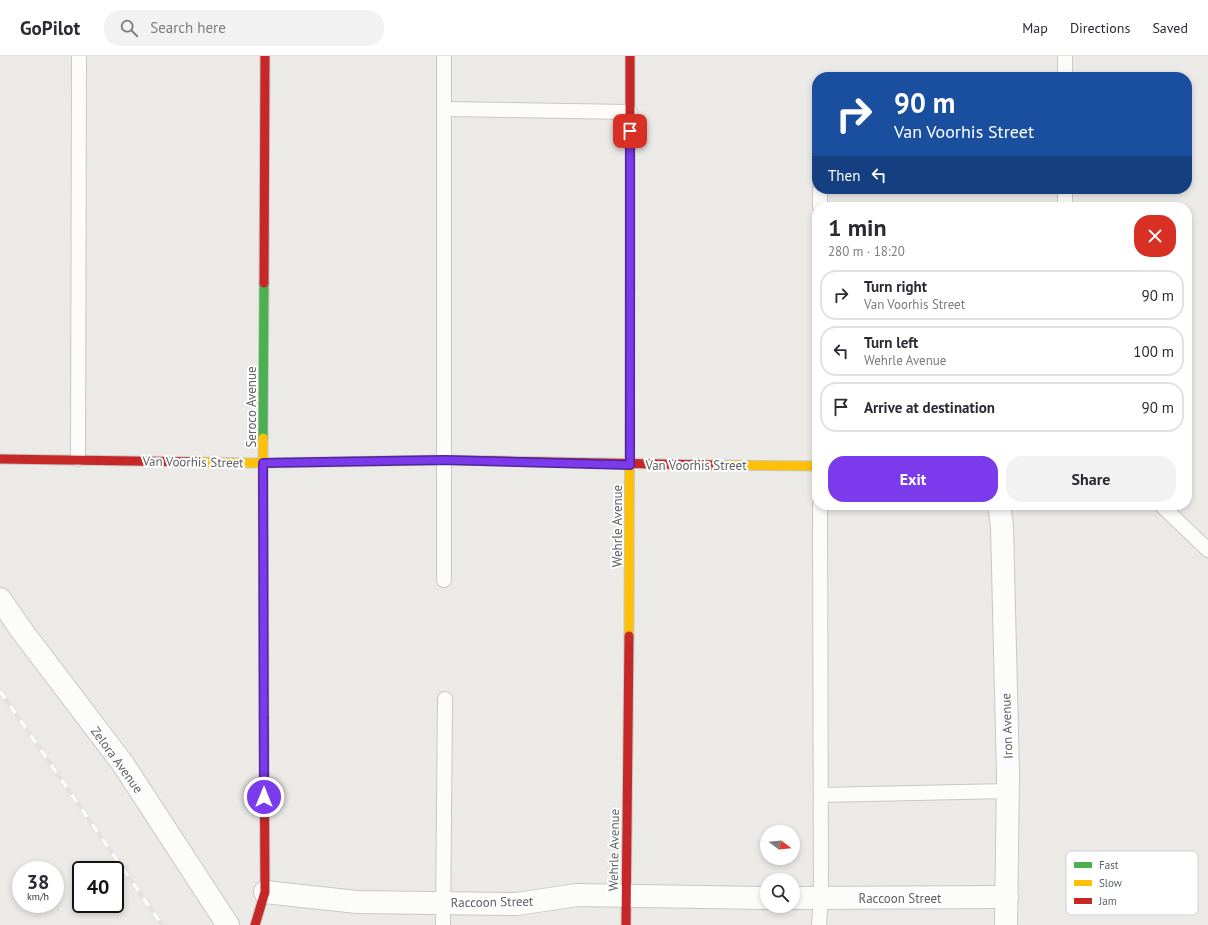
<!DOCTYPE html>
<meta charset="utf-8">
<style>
:root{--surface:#fff;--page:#f2f2f3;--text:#2b2b33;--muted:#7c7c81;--line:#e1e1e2;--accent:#7c3aed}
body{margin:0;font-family:"PT Sans",sans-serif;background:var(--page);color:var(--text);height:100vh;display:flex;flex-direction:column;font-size:15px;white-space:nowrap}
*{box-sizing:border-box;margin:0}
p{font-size:13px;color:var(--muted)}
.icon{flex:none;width:22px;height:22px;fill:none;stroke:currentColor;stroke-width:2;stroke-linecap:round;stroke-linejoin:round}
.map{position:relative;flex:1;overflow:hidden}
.side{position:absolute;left:812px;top:146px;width:380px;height:308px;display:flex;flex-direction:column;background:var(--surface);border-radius:16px;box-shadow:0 2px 6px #0003}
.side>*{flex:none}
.top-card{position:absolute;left:812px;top:16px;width:380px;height:122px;border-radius:16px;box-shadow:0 2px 6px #0003;background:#1a4fa0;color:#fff;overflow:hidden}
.needle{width:26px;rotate:106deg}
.fabs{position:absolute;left:760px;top:769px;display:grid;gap:8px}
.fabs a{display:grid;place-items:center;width:40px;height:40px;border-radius:50%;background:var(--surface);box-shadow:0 2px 6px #0003;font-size:20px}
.speed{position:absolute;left:12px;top:805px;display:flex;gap:8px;font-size:20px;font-weight:700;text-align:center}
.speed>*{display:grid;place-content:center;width:52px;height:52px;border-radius:50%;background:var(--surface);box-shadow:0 2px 6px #0003;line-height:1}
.speed small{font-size:10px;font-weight:400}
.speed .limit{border:2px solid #111;border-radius:6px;background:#fff;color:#111}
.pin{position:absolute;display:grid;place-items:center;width:34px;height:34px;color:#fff;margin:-17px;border-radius:8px;box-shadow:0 2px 6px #0006}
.me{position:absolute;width:44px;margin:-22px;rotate:0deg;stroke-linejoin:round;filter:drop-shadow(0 0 3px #0008)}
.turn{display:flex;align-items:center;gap:14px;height:84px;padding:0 16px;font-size:18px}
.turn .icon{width:52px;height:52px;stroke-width:2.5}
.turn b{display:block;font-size:28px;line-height:34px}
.then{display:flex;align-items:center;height:38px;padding:0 16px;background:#0003;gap:8px;font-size:15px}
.round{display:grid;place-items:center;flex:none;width:42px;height:42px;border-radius:16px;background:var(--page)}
.head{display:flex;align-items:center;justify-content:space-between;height:68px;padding:0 16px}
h1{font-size:24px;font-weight:800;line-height:30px}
.cta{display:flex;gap:8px;margin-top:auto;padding:8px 16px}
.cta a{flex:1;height:46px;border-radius:16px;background:var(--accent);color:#fff;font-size:16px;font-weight:800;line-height:46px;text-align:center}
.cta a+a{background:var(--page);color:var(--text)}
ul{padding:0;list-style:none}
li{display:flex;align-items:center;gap:12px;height:50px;margin:0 8px 6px;padding:0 8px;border:2px solid var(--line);border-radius:16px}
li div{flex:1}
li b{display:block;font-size:15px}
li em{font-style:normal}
header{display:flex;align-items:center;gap:24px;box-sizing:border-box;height:56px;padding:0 20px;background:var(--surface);border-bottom:1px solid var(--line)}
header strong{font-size:19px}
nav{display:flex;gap:22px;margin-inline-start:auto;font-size:14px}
.search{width:280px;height:36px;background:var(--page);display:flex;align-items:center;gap:10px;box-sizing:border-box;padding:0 14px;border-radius:16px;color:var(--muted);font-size:15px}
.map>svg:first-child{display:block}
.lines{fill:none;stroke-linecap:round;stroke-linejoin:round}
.lane-casing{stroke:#c8c8c8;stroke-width:16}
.street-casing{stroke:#c8c8c8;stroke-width:24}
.fast-casing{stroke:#c7c8c8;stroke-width:11}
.slow-casing{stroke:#c7c8c8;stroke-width:11}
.jam-casing{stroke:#c7c8c8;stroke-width:11}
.lane{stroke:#fcfcfb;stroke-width:14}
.street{stroke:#fcfcfb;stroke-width:22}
.fast{stroke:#4caf50;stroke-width:9}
.slow{stroke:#ffc107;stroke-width:9}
.jam{stroke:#c62828;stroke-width:9}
.rail-casing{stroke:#e3e2e2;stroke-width:4.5}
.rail{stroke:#fff;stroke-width:3;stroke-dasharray:9;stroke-linecap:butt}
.route-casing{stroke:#51269a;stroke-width:10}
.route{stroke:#7c3aed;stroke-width:7}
.labels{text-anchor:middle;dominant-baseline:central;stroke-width:4;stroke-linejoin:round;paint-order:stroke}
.street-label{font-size:13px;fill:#5c6265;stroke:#fff}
.key{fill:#fff;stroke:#ced0d1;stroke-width:1}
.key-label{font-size:11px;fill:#5c6265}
</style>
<header>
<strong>GoPilot</strong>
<div class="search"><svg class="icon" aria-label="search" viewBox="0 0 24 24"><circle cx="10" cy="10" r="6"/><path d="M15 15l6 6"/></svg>Search here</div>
<nav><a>Map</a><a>Directions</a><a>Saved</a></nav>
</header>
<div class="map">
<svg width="1208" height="869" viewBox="0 0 1208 869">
<rect width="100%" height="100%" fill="#eceae7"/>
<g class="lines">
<defs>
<g id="lane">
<path d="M 444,0 L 444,524"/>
<path d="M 1065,0 L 1065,21"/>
<path d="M 444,53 L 630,56"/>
<path d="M 820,133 L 820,151"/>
<path d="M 1065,133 L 1065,151"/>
<path d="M 78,403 L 79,0"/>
<path d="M 1161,449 L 1208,494"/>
<path d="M 821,739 L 1008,735"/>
<path d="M 443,869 L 445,643"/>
<path d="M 819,869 L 821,843 L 820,449"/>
</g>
<g id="street">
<path d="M 999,449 L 1002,470 L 1008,719 L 1006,869"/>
<path d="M 0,543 L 22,575 L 123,708 L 228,869"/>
<path d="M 265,836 L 357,846 L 517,848 L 577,839 L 767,842"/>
<path d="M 793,842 L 1007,841"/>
</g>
<g id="fast">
<path d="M 630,60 L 630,233"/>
<path d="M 263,382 L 264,227"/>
</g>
<g id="slow">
<path d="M 263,382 L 264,661"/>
<path d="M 198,406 L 263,407 L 444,404"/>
<path d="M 712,409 L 817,410"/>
<path d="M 629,580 L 630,233"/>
</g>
<g id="jam">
<path d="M 630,0 L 630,60"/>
<path d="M 264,227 L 265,0"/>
<path d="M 0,403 L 198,406"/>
<path d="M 444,404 L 712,409"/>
<path d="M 255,869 L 265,836 L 264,661"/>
<path d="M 626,869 L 629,580"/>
</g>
</defs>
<use href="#lane" class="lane-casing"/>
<use href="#street" class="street-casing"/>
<use href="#fast" class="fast-casing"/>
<use href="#slow" class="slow-casing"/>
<use href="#jam" class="jam-casing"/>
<use href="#lane" class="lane"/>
<use href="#street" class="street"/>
<use href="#fast" class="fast"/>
<use href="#slow" class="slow"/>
<use href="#jam" class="jam"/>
<defs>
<path id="rail" d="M 0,635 L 162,869"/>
</defs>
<use href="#rail" class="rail-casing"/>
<use href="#rail" class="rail"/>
</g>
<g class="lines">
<defs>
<path id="route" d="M 264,741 L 263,407 L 444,404 L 630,409 L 630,75"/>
</defs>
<use href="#route" class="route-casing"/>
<use href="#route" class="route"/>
</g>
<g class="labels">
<g class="street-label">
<text transform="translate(251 351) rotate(-90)">Seroco Avenue</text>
<text transform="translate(193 406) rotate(1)">Van Voorhis Street</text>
<text x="696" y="409">Van Voorhis Street</text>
<text transform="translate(617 470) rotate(-90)">Wehrle Avenue</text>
<text transform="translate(1007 670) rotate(-92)">Iron Avenue</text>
<text transform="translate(117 704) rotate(54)">Zelora Avenue</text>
<text transform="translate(614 794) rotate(-89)">Wehrle Avenue</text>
<text x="900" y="842">Raccoon Street</text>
<text transform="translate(492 846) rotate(-1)">Raccoon Street</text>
</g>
</g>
<rect x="1066" y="795" width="132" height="64" rx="6" class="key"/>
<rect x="1074" y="806" width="18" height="6" fill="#4caf50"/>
<rect x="1074" y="824" width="18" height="6" fill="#ffc107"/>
<rect x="1074" y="842" width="18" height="6" fill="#c62828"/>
<g class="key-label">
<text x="1099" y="813">Fast</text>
<text x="1099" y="831">Slow</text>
<text x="1099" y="849">Jam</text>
</g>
</svg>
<div class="fabs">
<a><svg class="needle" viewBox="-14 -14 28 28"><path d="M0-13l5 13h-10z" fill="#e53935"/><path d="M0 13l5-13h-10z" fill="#7c7c81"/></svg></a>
<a><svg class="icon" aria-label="search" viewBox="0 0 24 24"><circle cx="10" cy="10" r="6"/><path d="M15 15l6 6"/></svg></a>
</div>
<div class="speed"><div>38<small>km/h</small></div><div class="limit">40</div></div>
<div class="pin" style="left:630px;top:75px;background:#d93025"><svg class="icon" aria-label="arrive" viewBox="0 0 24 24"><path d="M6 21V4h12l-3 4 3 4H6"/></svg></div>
<svg class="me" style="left:264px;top:741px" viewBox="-20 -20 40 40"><circle r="17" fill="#7c3aed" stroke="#fff" stroke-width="3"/><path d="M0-11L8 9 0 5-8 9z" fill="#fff"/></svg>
<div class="top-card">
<div class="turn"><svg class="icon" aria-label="right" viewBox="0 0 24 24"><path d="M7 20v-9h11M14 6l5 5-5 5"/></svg><div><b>90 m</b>Van Voorhis Street</div></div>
<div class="then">Then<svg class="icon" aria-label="left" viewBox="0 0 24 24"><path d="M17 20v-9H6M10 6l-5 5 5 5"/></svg></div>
</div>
<section class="side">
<div class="head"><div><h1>1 min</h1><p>280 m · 18:20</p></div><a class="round" style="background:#d93025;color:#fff"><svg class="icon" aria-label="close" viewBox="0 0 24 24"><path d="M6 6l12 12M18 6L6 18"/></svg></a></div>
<ul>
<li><svg class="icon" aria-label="right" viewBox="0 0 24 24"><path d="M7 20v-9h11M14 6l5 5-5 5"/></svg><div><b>Turn right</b><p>Van Voorhis Street</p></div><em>90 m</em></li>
<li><svg class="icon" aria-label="left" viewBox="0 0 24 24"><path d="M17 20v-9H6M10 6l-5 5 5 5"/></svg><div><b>Turn left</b><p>Wehrle Avenue</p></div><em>100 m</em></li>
<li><svg class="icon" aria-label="arrive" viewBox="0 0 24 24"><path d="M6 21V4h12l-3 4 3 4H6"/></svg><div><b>Arrive at destination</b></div><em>90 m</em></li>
</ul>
<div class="cta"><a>Exit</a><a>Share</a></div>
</section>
</div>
